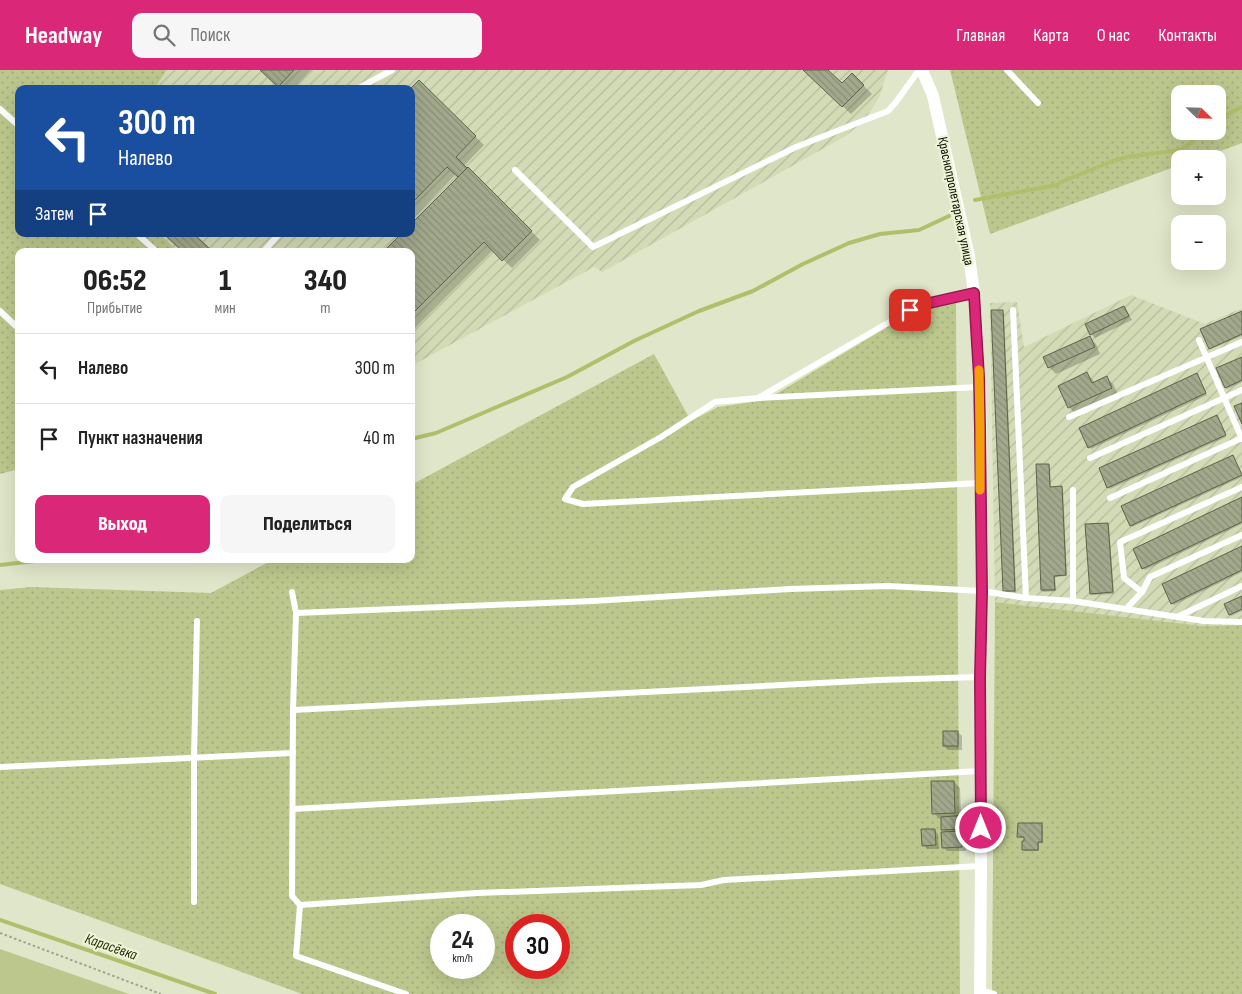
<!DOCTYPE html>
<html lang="ru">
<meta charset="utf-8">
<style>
:root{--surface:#fff;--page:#f6f6f6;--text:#222;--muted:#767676;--line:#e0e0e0;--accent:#db2777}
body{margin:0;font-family:"Sofia Sans Condensed",sans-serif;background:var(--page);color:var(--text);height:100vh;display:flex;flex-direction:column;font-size:19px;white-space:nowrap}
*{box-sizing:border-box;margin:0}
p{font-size:16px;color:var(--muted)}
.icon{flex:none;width:28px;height:28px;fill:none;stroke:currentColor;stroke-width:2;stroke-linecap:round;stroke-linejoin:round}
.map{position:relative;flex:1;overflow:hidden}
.details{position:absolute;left:15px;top:178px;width:400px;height:315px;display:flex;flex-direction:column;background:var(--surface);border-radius:10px;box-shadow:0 5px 20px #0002}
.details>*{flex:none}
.top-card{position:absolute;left:15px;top:15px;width:400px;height:152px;border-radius:10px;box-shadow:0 5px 20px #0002;background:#1a4fa0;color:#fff;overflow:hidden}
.needle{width:32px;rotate:113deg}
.controls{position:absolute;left:1171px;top:15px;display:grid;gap:10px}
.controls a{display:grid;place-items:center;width:55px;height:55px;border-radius:10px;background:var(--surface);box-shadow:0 5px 20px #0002;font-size:25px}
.speed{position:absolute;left:430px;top:844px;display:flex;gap:10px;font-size:25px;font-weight:700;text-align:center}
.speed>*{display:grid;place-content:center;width:65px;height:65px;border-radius:50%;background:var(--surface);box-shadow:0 5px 20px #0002;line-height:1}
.speed small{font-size:12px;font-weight:400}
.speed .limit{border:8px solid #d22;background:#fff;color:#111}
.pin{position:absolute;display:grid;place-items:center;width:42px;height:42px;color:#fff;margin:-21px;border-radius:10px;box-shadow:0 2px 8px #0006}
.me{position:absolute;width:55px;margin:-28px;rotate:0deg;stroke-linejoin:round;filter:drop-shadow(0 0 4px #0008)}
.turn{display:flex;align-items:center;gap:18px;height:105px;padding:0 20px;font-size:22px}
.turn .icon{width:65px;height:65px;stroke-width:2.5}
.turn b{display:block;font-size:35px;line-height:42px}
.then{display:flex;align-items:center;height:48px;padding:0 20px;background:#0003;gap:10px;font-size:19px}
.eta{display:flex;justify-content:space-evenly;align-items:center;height:85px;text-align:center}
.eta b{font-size:30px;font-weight:800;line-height:35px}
.cta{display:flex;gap:10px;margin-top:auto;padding:10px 20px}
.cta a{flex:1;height:58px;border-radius:10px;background:var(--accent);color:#fff;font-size:20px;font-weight:800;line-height:58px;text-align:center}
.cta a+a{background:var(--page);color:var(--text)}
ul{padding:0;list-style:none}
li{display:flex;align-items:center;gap:15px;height:70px;padding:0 20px;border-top:1px solid var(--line)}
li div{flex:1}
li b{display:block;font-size:19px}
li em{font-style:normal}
header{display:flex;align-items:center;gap:30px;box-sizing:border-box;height:70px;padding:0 25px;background:var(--accent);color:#fff}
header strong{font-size:24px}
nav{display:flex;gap:28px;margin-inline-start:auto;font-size:18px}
.search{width:350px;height:45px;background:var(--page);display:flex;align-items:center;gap:12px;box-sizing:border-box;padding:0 18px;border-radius:10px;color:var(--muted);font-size:19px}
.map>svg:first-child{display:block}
.industrial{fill:url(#industrial-furrows)}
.grass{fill:#bcc78d}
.garden{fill:url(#garden-dots);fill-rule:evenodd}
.shadow{fill:#0003}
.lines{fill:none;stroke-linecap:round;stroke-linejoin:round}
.stream{stroke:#b1bf6c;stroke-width:4}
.building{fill:url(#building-back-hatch);stroke:#5e6349}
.path{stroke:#9ea38c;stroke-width:2;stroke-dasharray:2.5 2.5;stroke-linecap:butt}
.lane{stroke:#fff;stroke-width:6}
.street{stroke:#fff;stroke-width:12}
.route-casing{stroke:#8e194d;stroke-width:12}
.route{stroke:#db2777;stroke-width:9}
.slow{stroke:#f59e0b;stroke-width:9}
.labels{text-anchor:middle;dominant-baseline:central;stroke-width:4.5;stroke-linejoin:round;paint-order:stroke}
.street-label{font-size:14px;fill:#0d0f06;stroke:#edf4d6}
.water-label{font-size:15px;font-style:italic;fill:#272c08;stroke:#edf4d6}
</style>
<header>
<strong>Headway</strong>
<div class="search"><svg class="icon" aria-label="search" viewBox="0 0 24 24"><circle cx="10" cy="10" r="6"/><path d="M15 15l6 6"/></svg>Поиск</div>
<nav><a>Главная</a><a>Карта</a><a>О нас</a><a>Контакты</a></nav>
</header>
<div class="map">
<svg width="1242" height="924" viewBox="0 0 1242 924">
<defs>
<pattern id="industrial-furrows" width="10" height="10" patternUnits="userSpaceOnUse" patternTransform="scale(1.25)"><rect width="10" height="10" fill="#d3dbb6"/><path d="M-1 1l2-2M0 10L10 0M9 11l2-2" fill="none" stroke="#b4bb9b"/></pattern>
<pattern id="garden-dots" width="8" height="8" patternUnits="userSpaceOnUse" patternTransform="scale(1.25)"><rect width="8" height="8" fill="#bcc78d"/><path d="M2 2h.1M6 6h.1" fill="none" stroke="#a0aa78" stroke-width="1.8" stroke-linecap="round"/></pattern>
<pattern id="building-back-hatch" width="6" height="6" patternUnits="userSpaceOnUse" patternTransform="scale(1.25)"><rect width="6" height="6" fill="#a2a88c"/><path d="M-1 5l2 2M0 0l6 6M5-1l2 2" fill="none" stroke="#8a8f77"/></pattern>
</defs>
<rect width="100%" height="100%" fill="#e0e6c9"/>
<g class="industrial">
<path d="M 167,0 L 888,0 L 879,28 L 863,52 L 844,67 L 602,202 L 594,197 L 411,296 L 411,181 L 177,181 L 160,164 L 411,164 L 411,19 L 154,19 Z"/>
<path d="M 1131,225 L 1205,254 L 1242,238 L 1242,555 L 1203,556 L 995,532 L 990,233 L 1017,232 L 1024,277 Z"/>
</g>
<path class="grass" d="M 0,879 L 129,924 L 0,924 Z"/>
<g class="garden">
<path d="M 0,0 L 167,0 L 154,19 L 19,19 L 19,164 L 160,164 L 177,181 L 19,181 L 19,399 L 0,404 Z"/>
<path d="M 950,0 L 1242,0 L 1242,73 L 1199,89 L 1180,89 L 1180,95 L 990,164 ZM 1180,24 L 1218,24 L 1218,61 L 1180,61 Z"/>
<path d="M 956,233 L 960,924 L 302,924 L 0,814 L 0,520 L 31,517 L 211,523 L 274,489 L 411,489 L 411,415 L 654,284 L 691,351 L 718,337 L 766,330 L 912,242 ZM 441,855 L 484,855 L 484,898 L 441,898 ZM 516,855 L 559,855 L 559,898 L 516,898 Z"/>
<path d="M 995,532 L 1203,556 L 1242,555 L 1242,924 L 992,924 Z"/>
</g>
<g class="shadow">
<path d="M 261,0 L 311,0 L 293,19 L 281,19 Z"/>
<path d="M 804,0 L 827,0 L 842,15 L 863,15 L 872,24 L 851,44 Z"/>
<path d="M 419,11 L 484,75 L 463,97 L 467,100 L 468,98 L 540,170 L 512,198 L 493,180 L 411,262 L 411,181 L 386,181 L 403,164 L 411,164 L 459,107 L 456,104 L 411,151 L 411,19 Z"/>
<path d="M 165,164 L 192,164 L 210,181 L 183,181 Z"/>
<path d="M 1123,237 L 1127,241 L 1132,250 L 1095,268 L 1091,264 Z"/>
<path d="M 1002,241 L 1004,243 L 1016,522 L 1006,522 L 1004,521 Z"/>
<path d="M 1242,242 L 1242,266 L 1211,279 L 1210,278 Z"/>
<path d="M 1090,268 L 1096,274 L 1100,284 L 1056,304 L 1049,297 L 1045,287 Z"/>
<path d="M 1242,288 L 1242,312 L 1227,319 L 1226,317 Z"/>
<path d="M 1087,304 L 1093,310 L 1095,314 L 1107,308 L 1113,314 L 1118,324 L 1075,344 L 1069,337 Z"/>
<path d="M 1198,306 L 1207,325 L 1091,379 L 1090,377 Z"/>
<path d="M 1218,348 L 1226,367 L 1110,419 L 1108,417 L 1100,399 Z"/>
<path d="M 1234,388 L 1242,407 L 1132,457 L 1131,455 Z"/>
<path d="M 1048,395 L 1050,396 L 1051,418 L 1061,418 L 1063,419 L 1067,506 L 1055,507 L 1056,521 L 1043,522 L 1042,520 Z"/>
<path d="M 1242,429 L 1242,454 L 1145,500 L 1143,498 Z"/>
<path d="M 1108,454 L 1109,456 L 1114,524 L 1093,525 L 1091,524 Z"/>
<path d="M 1242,477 L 1242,502 L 1174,535 L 1172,534 L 1163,515 Z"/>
<path d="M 1242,527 L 1242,541 L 1231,546 L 1230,544 Z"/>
<path d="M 958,662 L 962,666 L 962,680 L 948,680 L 944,676 Z"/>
<path d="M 954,712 L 960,718 L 961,747 L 968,747 L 972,750 L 972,762 L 962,763 L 965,766 L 966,781 L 947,781 L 943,777 L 946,763 L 943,760 L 942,749 L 940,749 L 934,743 Z"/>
<path d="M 1042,755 L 1043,756 L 1043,773 L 1039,773 L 1039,781 L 1024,781 L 1023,779 L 1025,773 L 1025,768 L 1020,768 L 1019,766 Z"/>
<path d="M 934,760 L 938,764 L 939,779 L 927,779 L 924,775 Z"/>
</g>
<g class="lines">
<g class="stream">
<path d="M 1218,49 L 1242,37"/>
<path d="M 975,130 L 1057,115 L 1061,112 L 1113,91 L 1127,87 L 1180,80 L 1191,73 L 1201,61"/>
<path d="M 411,369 L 436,363 L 567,307 L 634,271 L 699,241 L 753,221 L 803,194 L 849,173 L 880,164 L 919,160 L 949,146"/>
<path d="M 143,489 L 154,490 L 168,489"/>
<path d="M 0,495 L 53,489 L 70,489"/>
<path d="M 0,850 L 215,924"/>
</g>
</g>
<g class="building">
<path d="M 260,0 L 294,0 L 278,17 Z"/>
<path d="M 803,0 L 828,0 L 842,13 L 852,3 L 864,15 L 842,37 Z"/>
<path d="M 419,10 L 476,66 L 456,87 L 468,99 L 459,108 L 447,97 L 411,134 L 411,19 L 410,19 Z"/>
<path d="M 468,97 L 532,161 L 502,191 L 484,172 L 411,245 L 411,181 L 384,181 L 401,164 L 411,164 L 411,154 Z"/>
<path d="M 164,164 L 194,164 L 212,181 L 182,181 Z"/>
<path d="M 1124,236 L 1129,246 L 1090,265 L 1085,254 Z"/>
<path d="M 991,240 L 1003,240 L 1015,521 L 1003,521 Z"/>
<path d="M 1242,241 L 1242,264 L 1209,279 L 1200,259 Z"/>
<path d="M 1090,266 L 1095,277 L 1048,298 L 1043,287 Z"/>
<path d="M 1242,287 L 1242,310 L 1225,318 L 1216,298 Z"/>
<path d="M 1087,302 L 1092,313 L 1107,306 L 1112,318 L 1068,338 L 1058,316 Z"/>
<path d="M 1197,303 L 1206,323 L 1088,378 L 1079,358 Z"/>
<path d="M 1242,333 L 1242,354 L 1234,336 Z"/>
<path d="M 1217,345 L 1226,365 L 1107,418 L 1099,398 Z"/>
<path d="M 1233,385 L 1242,405 L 1130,456 L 1121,436 Z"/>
<path d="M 1036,394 L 1049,394 L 1050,417 L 1062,416 L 1066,505 L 1054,506 L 1055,520 L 1041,520 Z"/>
<path d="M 1242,427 L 1242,452 L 1142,499 L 1133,479 Z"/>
<path d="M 1108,453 L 1113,522 L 1090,524 L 1085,454 Z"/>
<path d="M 1242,476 L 1242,500 L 1171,534 L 1162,514 Z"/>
<path d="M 1242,526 L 1242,539 L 1229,545 L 1224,534 Z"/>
<rect x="943" y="661" width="15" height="15"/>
<path d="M 931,711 L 954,711 L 955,743 L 932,744 Z"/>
<path d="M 968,745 L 969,759 L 941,760 L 941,747 Z"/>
<path d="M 1018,753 L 1042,753 L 1042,772 L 1038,772 L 1038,780 L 1022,780 L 1022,771 L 1024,771 L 1024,767 L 1017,767 Z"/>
<path d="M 921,759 L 935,759 L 936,775 L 922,776 Z"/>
<path d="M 962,761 L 962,777 L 942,778 L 941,762 Z"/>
</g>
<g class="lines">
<path class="path" d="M 0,863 L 161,924"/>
<g class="lane">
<path d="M 1007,0 L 1038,33"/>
<path d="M 357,19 L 392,0"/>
<path d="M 0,39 L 19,56"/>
<path d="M 515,100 L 593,177 L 796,77 L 888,41 L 896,32 L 919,0"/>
<path d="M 137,164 L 156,181"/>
<path d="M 264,181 L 279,164"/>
<path d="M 974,223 L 925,234 L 910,240 L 758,328 L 715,332 L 661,367 L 573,417 L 565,429 L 583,434 L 980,413"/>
<path d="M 1013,240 L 1026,528"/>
<path d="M 0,241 L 19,259"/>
<path d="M 1199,270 L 1242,369"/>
<path d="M 759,328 L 979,317"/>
<path d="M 1069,347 L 1242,272"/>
<path d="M 1090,388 L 1242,320"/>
<path d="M 1073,420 L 1073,531"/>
<path d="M 1110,428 L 1242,368"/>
<path d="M 292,522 L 296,543 L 293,640 L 292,826 L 300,835 L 296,886 L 406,924"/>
<path d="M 1142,522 L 1124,508 L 1120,472 L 1242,417"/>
<path d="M 1126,539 L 1142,522 L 1150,507 L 1242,465"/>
<path d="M 296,543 L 593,531 L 790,519 L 888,516 L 982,521 L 1026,528 L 1073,531 L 1204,551 L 1242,552"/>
<path d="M 1177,547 L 1242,516"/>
<path d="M 293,640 L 879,610 L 980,607"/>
<path d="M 0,697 L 293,683"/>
<path d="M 293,739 L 980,701"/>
<path d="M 194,832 L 194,688 L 197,551"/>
<path d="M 300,835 L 477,823 L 701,815 L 724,810 L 981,796"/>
<path d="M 980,920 L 994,924"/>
</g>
<path class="street" d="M 922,0 L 933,26 L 969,186 L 974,223 L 977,264 L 981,358 L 982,521 L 980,607 L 981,796 L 980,924"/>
</g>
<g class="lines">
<defs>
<path id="route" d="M 910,240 L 925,234 L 974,223 L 979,307 L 980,358 L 982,522 L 980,607 L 981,758"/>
</defs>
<use href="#route" class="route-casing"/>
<use href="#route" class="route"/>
<path class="slow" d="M 979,300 L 980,358 L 980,420"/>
</g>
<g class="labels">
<g class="street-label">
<text transform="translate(956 131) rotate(78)">Краснопролетарская улица</text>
</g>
<g class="water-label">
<text transform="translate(111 877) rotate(19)">Карасёвка</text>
</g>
</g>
</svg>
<div class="controls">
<a><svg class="needle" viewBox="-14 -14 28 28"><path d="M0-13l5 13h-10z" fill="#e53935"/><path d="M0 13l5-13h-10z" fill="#767676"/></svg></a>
<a>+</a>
<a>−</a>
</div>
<div class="speed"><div>24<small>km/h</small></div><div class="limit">30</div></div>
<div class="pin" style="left:910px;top:240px;background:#d93025"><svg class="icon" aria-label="arrive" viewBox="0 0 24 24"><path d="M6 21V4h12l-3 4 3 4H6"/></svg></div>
<svg class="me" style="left:981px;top:758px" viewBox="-20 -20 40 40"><circle r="17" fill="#db2777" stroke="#fff" stroke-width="3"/><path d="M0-11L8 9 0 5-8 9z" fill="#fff"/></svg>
<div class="top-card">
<div class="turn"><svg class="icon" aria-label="left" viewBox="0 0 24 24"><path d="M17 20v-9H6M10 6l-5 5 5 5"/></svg><div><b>300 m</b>Налево</div></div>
<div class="then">Затем<svg class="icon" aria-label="arrive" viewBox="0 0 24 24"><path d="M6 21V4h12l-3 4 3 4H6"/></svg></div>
</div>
<section class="details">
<div class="eta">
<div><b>06:52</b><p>Прибытие</p></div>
<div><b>1</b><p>мин</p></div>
<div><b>340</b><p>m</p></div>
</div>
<ul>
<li><svg class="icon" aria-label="left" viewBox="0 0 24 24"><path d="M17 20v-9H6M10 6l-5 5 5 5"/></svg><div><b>Налево</b></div><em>300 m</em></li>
<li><svg class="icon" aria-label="arrive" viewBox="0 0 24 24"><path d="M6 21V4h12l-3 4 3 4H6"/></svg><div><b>Пункт назначения</b></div><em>40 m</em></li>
</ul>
<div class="cta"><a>Выход</a><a>Поделиться</a></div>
</section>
</div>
